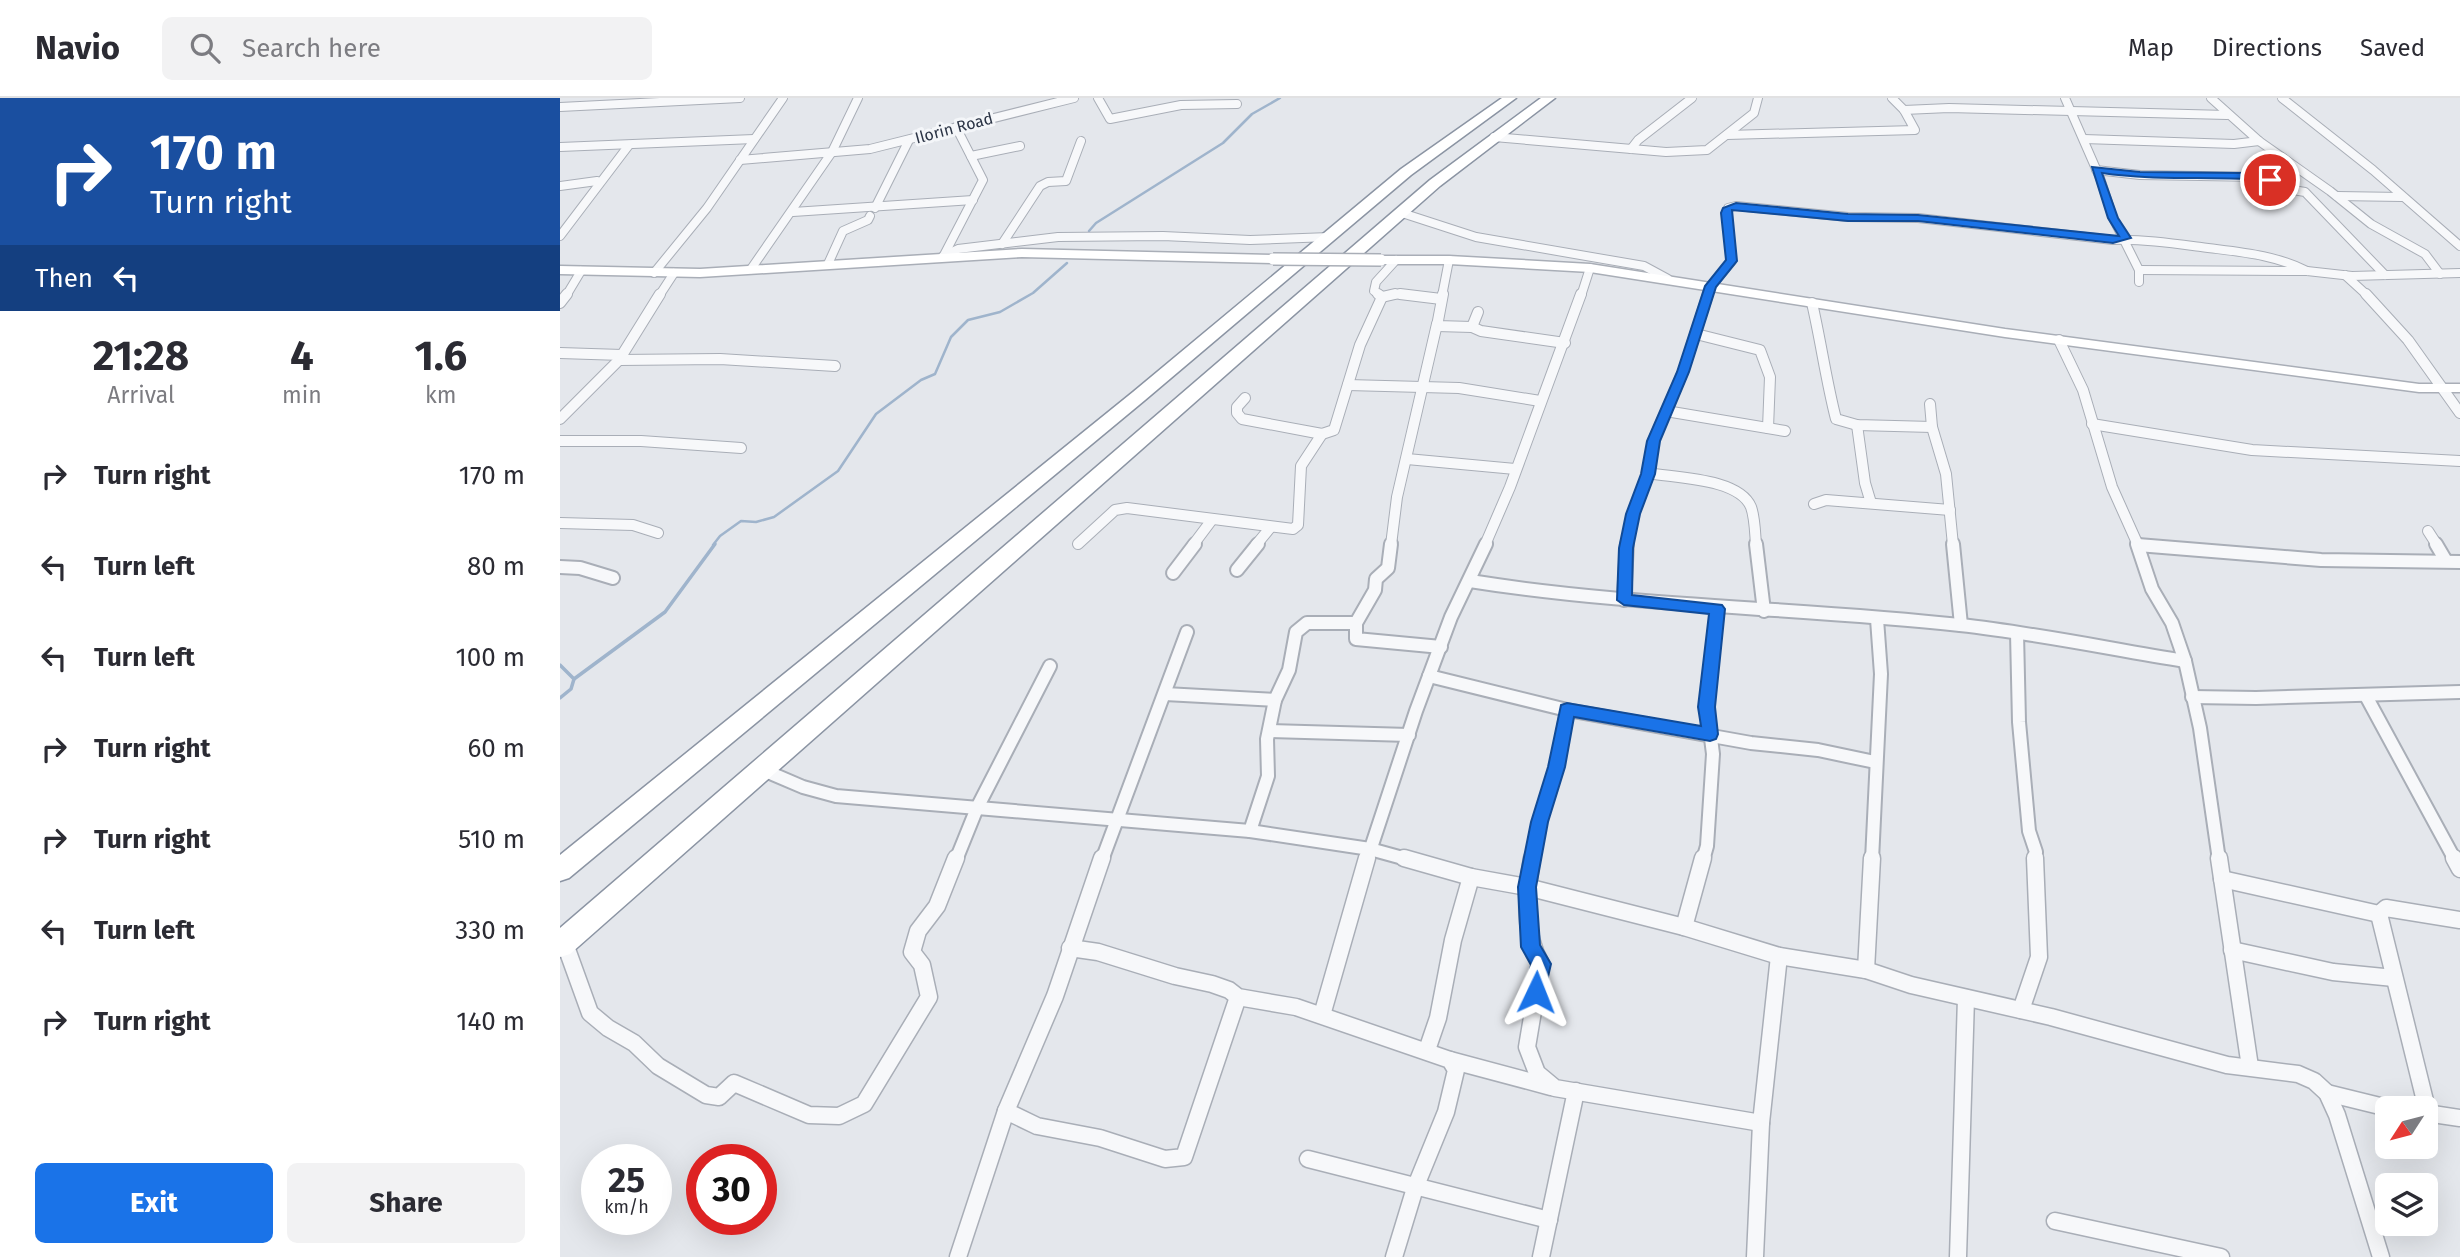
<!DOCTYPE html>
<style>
:root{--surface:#fff;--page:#f2f2f3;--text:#2b2b33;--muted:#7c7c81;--line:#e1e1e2;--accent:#1a73e8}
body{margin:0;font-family:"Fira Sans",sans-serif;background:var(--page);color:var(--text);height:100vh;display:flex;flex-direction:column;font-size:26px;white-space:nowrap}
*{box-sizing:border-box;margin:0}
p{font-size:23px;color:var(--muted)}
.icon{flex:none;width:38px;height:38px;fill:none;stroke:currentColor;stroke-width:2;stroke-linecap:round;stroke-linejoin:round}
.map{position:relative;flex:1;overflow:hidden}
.sheet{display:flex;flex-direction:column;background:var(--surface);width:560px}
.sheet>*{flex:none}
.banner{background:#1a4fa0;color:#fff;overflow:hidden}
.needle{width:46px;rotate:234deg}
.controls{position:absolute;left:1815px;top:998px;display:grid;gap:14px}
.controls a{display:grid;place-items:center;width:63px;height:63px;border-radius:10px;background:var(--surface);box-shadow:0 7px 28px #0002;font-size:35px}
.speed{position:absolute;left:21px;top:1046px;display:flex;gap:14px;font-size:35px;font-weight:700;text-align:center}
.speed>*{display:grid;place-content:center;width:91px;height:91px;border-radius:50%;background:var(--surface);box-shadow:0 7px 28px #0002;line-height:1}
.speed small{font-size:18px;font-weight:400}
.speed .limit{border:10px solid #d22;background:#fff;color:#111}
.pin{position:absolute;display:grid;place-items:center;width:60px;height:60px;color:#fff;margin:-30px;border:4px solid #fff;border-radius:50%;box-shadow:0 2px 7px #0007}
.me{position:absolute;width:77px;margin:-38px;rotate:2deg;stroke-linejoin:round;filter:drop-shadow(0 0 5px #0008)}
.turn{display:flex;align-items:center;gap:24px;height:147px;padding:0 35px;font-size:32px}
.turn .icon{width:91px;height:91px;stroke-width:2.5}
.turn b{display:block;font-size:49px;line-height:60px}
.then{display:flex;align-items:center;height:66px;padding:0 35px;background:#0003;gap:14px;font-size:26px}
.eta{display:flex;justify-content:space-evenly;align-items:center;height:119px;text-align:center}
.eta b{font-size:42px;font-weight:700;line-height:49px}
.primary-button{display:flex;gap:14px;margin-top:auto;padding:14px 35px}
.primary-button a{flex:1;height:80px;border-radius:10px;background:var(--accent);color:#fff;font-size:28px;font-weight:700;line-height:80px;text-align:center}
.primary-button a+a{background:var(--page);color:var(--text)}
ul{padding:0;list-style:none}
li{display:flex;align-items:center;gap:21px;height:91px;padding:0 35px}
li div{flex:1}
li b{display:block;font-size:26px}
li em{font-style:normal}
header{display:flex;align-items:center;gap:42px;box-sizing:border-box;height:98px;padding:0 35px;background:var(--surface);border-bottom:2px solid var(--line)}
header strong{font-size:33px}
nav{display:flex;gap:38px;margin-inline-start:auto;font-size:24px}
.search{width:490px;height:63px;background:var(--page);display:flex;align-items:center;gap:18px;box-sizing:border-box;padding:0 24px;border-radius:10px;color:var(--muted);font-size:26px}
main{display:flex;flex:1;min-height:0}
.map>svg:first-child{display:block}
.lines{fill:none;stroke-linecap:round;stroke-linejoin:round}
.stream-far1{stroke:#9fb4cc;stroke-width:2.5}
.stream{stroke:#9fb4cc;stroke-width:3.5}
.minor-far3-casing{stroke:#a9aeb7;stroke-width:10}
.minor-far2-casing{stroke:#a9aeb7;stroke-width:12}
.minor-far1-casing{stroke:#a9aeb7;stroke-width:16}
.minor-casing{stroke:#a9aeb7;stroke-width:19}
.secondary-casing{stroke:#a9aeb7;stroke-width:3}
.motorway-casing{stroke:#8b94a3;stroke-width:3}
.minor-far3{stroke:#f7f8fa;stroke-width:8}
.minor-far2{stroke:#f7f8fa;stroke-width:10}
.minor-far1{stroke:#f7f8fa;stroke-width:12}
.minor{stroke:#f7f8fa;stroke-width:16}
.secondary{fill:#fff;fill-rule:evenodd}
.motorway{fill:#fff;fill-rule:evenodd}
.secondary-bridge-casing{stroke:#a9aeb7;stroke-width:14;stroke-linecap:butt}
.secondary-bridge{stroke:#fff;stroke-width:11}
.route{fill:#1a73e8;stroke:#114b97;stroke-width:2}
.labels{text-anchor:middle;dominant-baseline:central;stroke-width:6;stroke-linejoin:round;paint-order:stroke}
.far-street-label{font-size:16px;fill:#2b3445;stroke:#f4f6f9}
</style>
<header>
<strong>Navio</strong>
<div class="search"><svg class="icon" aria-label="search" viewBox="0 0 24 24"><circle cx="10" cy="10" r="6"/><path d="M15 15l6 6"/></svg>Search here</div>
<nav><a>Map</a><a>Directions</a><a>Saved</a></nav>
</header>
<main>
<section class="sheet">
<div class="banner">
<div class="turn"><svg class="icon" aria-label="right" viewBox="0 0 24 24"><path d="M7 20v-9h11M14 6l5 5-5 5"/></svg><div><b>170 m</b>Turn right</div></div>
<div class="then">Then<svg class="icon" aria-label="left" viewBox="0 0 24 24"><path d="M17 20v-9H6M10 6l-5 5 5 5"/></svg></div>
</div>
<div class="eta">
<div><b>21:28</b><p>Arrival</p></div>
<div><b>4</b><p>min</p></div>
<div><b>1.6</b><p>km</p></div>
</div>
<ul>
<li><svg class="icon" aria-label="right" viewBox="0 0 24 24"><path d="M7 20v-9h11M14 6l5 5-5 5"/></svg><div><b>Turn right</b></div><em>170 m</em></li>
<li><svg class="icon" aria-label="left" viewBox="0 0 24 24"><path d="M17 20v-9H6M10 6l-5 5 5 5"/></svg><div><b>Turn left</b></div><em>80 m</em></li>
<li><svg class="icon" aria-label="left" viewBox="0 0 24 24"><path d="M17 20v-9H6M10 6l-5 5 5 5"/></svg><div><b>Turn left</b></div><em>100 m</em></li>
<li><svg class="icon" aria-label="right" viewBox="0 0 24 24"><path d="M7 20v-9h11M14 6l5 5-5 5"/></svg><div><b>Turn right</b></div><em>60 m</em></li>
<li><svg class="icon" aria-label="right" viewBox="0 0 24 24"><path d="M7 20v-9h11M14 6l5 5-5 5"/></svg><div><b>Turn right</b></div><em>510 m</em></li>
<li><svg class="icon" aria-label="left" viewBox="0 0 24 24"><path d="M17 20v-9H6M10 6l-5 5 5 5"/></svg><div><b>Turn left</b></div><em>330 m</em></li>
<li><svg class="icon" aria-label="right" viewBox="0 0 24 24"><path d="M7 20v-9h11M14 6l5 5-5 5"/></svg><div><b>Turn right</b></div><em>140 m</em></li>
</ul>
<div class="primary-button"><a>Exit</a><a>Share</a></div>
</section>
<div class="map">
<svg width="1900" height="1159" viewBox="0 0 1900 1159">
<rect width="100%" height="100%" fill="#e4e7ec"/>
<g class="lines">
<g class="stream-far1">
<path d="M 529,133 L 536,125 L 663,45 L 692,16 L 720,0"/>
<path d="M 153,447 L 160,438 L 181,423 L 196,424 L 214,419 L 278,373 L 316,316 L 361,282 L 375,276 L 391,239 L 408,222 L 440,214 L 473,195 L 507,165"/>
</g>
<g class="stream">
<path d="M 0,567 L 14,581 L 11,591 L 0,600"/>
<path d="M 14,581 L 105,514 L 155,446"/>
</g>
<defs>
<g id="minor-far3">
<path d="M 538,0 L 550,21 L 621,7 L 677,6"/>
<path d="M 1505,0 L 1540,80 L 1553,120 L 1579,172 L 1579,184"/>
<path d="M 1651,0 L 1699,43 L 1770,93 L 1811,126 L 1865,156 L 1880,176"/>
<path d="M 1722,0 L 1813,72 L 1900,148"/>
<path d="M 0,9 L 180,0"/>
<path d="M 1344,12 L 1389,10 L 1667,17"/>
<path d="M 1167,37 L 1355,32 L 1344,12 L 1332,0"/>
<path d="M 934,39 L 1106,54 L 1147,52 L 1194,15 L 1198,0"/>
<path d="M 1524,41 L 1674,46 L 1699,43"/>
<path d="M 0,49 L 194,41"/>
<path d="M 1071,51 L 1078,42 L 1132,0"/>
<path d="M 411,58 L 460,48"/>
<path d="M 180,62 L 310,51 L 514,0"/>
<path d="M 1536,72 L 1580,77 L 1700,79 L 1727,91 L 1745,94 L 1825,177"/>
<path d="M 0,88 L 37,83"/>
<path d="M 1777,98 L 1842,99"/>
<path d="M 315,110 L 349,42"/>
<path d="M 233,114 L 413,102"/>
<path d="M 842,115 L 916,139 L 1084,168 L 1108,181"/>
<path d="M 0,138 L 69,47"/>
<path d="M 442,146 L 480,88 L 488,84 L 506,83 L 521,43"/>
<path d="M 384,157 L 423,82 L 396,29"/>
<path d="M 383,158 L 398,151 L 498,139 L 603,138 L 690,142 L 769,139"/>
<path d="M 268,166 L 283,133 L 308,122 L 310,118"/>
<path d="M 191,171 L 272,54 L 298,0"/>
<path d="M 1579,172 L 1747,173 L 1792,178 L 1900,175"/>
<path d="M 94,175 L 147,110 L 223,0"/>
<path d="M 1785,177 L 1808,198"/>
<path d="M 6,198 L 21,173"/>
<path d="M 99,198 L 114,175"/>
<path d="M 821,198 L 814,193 L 816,184 L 836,162"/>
<path d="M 826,198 L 837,196 L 856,198"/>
<path d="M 882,198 L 889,162"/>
<path d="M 1021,198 L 1030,170"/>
<path d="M 1148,198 L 1151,188 L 1172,163 L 1166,115 L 1168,110 L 1176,108 L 1288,119 L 1358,120 L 1553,142 C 1583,141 1611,145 1641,149 C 1678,154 1713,156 1747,173"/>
</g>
<g id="minor-far2">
<path d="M 840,196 L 881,201"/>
<path d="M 883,196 L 877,228 L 912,229 L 921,233 L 1005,245"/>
<path d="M 1806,196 L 1848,242 L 1900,315"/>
<path d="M 822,199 L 835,196"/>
<path d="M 0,205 L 7,196"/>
<path d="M 1252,205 C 1261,244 1266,282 1276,321 L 1297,327 L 1372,329"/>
<path d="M 912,229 L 918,214"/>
<path d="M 1136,236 L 1200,252 L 1210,279 L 1208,330"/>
<path d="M 1499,242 L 1523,292 L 1552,389 L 1578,447"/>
<path d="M 0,255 L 62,257"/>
<path d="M 59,262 L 160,261 L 275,268"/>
<path d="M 788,287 L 899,290 L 980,303"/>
<path d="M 685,300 L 677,309 L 677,315 L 682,321 L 762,336 L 774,332 L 800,247 L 822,199 L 818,196"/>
<path d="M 1370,306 L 1372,329 L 1386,376 L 1393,447"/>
<path d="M 1106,313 L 1225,333"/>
<path d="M 0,321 L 59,262 L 100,196"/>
<path d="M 1532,326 L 1692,352 L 1900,363"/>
<path d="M 1297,327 L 1305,385 L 1311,405"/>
<path d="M 0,343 L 81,343 L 181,350"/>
<path d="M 847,361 L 955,371"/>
<path d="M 1088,375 C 1115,380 1179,380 1191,409 C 1195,420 1195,435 1196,447"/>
<path d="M 1254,406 L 1266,402 L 1390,412"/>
<path d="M 0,425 L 73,427 L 98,435"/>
<path d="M 1868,433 L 1877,447"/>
<path d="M 518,446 L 555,412 L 567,410 L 733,431 L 738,427 L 741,368 L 762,336"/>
<path d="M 633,447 L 651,423"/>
<path d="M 696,447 L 710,430"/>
<path d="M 831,447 L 837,399 L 877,226"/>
<path d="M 925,447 L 950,389 L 1021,196"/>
<path d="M 1067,447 L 1073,416 L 1088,375 L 1093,343 L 1123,274 L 1148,196"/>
<path d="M 1578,447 L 1582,447"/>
</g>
<g id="minor-far1">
<path d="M 1196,446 L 1204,513"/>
<path d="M 1393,446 L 1401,527"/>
<path d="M 1577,446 L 1592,491 L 1612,525 L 1625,563 L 1640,630 L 1659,762"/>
<path d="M 1876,446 L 1886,463"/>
<path d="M 1578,447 L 1761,462 L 1900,464"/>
<path d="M 0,469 L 20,470 L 53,480"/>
<path d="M 677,472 L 698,446"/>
<path d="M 613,475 L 635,446"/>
<path d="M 910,483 C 1073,509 1237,509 1400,527 C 1475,535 1550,551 1625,563"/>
<path d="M 1064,502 L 1067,446"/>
<path d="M 796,525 L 815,492 L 816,481 L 828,470 L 831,446"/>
<path d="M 1457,535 L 1459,624 L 1469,733 L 1476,754 L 1475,762"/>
<path d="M 869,578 L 1007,612 L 1191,645 L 1258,652 L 1315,664"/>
<path d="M 605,596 L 715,602"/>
<path d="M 1806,598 L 1895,762"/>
<path d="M 1632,599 L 1696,600 L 1900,594"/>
<path d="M 710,633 L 849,637"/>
<path d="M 201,671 L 243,689 L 276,698 L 690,733 L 810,751 L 850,762"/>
<path d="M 690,733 L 708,678 L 707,641 L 715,602 L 729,572 L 736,534 L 747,525 L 796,525 L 796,541 L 881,549"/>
<path d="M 396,762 L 417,710 L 490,568"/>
<path d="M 542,762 L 627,534"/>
<path d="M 807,762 L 856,613 L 891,519 L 926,446"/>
<path d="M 972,762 L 979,724 L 997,669 L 1007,612"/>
<path d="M 1143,762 L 1147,748 L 1153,656 L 1147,609 L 1157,511"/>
<path d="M 1312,762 L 1321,576 L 1317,521"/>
</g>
<g id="minor">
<path d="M 844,760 L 911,779 L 967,789 L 1124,829 L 1219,858 L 1306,872 L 1351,887 L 1491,919 L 1667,967 L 1738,976 L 1754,983 L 1767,995 L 1777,1017 L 1821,1159"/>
<path d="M 972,760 C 966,795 963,835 981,866 L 967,949 L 977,975 L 995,990 L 1201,1025"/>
<path d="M 1659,760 L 1690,969"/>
<path d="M 1894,760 L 1900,771"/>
<path d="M 1662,781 L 1819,816 L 1826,810 L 1900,822"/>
<path d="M 1819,816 L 1868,1015"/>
<path d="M 1124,829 L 1143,760"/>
<path d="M 4,843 L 30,915 L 48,930 L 74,945 L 98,968 L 146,997 L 159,999 L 174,985 L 249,1017 L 279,1018 L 304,1006 L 369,899 L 362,867 L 352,854 L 358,833 L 377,808 L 396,760"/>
<path d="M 510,850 L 538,854 L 615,878 L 652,886 L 669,892 L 678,899 L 736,909 L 890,962 L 896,972 L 886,1014 L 855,1090 L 834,1159"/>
<path d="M 1672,852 L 1773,874 L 1834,880"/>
<path d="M 1306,872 L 1312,760"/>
<path d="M 1461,912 L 1479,859 L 1475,760"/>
<path d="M 762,917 L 807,760"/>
<path d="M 867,952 L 878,920 L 893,842 L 911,779"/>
<path d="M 890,962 L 991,989"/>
<path d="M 1767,995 L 1828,1010"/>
<path d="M 446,1013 L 477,1028 L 540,1040 L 605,1061 L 624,1059 L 678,899"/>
<path d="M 1866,1015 L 1900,1020"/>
<path d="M 748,1061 L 989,1122"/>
<path d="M 1495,1123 L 1661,1159"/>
<path d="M 398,1159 L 446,1013 L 495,898 L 542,760"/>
<path d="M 981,1159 L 1016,993"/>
<path d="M 1195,1159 L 1201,1025 L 1219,858"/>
<path d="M 1398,1159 L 1406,900"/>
</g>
<g id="secondary">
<path d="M 462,151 L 713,157 L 719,161 L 713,165 L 462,159 L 140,179 L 0,176 L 0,168 L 140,171 Z"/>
<path d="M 889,158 L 1030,166 L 1445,231 L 1859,286 L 1900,286 L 1900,294 L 1859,294 L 1445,239 L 1030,174 L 889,166 L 821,166 L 815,162 L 821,158 Z"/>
</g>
<g id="motorway">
<path d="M 942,0 L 956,0 L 851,77 L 585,302 L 9,780 L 0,783 L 0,757 L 573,294 L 841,71 Z"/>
<path d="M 981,0 L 995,0 L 880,88 L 10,856 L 0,859 L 0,830 L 870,82 Z"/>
</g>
</defs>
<use href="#minor-far3" class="minor-far3-casing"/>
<use href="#minor-far2" class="minor-far2-casing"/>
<use href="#minor-far1" class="minor-far1-casing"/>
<use href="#minor" class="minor-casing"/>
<use href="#secondary" class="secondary-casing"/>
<use href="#motorway" class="motorway-casing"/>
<use href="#minor-far3" class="minor-far3"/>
<use href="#minor-far2" class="minor-far2"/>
<use href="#minor-far1" class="minor-far1"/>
<use href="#minor" class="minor"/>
<use href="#secondary" class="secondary"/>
<use href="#motorway" class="motorway"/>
<defs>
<path id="secondary-bridge" d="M 713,161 L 821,162"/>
</defs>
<use href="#secondary-bridge" class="secondary-bridge-casing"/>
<use href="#secondary-bridge" class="secondary-bridge"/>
</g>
<path class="route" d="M 1532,69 L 1580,74 L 1686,75 L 1715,82 C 1706,87 1694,82 1684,81 C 1636,79 1589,82 1542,75 L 1558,120 L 1571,140 L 1553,145 L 1358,123 L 1288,123 L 1172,112 L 1177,163 L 1156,189 L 1129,274 L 1100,343 L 1095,376 L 1080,416 L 1073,450 L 1072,497 L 1162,507 L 1165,511 L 1155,609 L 1158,636 L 1156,641 L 1150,643 L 1014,619 L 1005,669 L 988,724 L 976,789 L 980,847 L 991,866 L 983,900 L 976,903 L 969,900 L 966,894 L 971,867 L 961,849 L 958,789 L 971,724 L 988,669 L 1001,607 L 1007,605 L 1141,628 L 1138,609 L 1149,516 L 1064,507 L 1057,502 L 1059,450 L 1066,416 L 1081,376 L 1087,343 L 1117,274 L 1145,188 L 1166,162 L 1161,115 L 1163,110 L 1176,105 L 1288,116 L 1358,117 L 1559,138 L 1548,120 Z"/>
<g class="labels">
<g class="far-street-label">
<text transform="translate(394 30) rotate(-15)">Ilorin Road</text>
</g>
</g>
</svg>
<div class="controls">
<a><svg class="needle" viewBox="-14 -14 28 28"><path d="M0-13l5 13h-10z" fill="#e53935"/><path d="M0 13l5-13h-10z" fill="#7c7c81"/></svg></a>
<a><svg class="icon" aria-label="layers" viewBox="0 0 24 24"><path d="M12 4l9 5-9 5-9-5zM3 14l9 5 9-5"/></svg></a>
</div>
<div class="speed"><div>25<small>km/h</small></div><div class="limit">30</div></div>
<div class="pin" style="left:1710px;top:82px;background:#d93025"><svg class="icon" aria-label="arrive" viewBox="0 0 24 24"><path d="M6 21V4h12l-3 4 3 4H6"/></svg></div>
<svg class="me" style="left:976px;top:894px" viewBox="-20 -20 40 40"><path d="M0-17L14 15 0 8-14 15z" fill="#1a73e8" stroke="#fff" stroke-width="4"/></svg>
</div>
</main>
